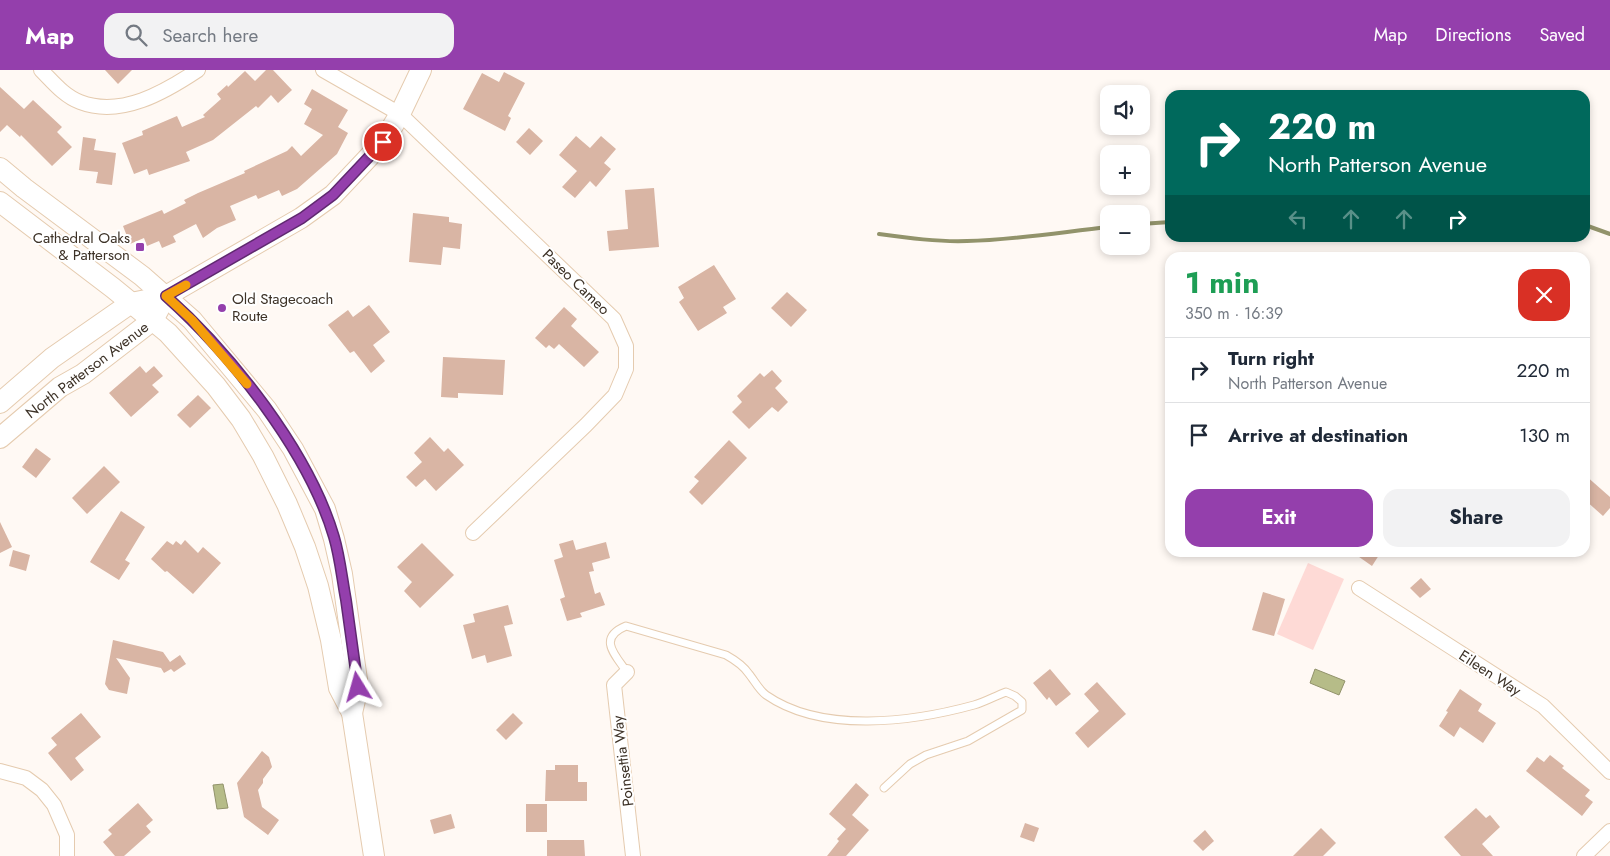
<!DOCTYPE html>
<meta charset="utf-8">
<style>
:root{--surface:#fff;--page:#f2f2f3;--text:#1f2937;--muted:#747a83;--line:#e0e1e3;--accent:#943fac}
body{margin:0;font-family:Jost,sans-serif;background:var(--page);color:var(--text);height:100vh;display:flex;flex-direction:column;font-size:19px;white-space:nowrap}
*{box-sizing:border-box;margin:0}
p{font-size:16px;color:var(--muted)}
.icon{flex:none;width:28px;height:28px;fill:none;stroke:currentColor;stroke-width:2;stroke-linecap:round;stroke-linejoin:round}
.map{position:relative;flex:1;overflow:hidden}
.drawer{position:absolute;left:1165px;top:182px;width:425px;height:305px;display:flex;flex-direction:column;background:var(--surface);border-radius:15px;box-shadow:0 2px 8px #0003}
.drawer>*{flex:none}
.hud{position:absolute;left:1165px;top:20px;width:425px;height:152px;border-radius:15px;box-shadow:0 2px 8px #0003;background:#00695c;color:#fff;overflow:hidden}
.fabs{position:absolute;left:1100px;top:15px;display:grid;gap:10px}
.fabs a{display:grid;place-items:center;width:50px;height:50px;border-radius:10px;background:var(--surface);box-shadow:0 2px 8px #0003;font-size:25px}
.pin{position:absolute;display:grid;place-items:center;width:42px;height:42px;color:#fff;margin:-21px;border:2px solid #fff;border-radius:50%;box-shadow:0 1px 5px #0007}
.me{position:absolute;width:55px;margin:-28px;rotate:352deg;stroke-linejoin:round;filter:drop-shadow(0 0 4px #0008)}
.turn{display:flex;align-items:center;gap:18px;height:105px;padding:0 20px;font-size:22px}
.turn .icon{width:65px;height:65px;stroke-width:2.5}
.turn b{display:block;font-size:35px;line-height:42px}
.lanes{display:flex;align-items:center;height:48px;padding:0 20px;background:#0003;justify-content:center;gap:25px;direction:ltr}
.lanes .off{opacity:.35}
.round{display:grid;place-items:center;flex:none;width:52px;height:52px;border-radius:15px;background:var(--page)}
.headline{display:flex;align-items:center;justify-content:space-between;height:85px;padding:0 20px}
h1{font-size:30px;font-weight:700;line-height:38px;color:#1e9e55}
.button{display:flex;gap:10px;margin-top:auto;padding:10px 20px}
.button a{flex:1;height:58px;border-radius:15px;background:var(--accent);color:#fff;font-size:20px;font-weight:700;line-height:58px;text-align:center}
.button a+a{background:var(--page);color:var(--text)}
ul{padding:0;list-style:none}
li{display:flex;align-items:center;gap:15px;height:65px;padding:0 20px;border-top:1px solid var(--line)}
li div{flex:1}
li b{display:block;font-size:19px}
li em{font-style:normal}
header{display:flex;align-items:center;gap:30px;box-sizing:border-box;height:70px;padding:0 25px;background:var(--accent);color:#fff}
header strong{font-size:24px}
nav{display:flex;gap:28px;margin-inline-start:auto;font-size:18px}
.search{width:350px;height:45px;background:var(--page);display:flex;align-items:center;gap:12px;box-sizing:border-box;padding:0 18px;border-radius:15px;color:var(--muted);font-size:19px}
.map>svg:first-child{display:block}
.green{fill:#fedad6}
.water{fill:#b6bc88;stroke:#92936b}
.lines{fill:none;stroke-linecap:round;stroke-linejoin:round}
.stream{stroke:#92936b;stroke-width:4}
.building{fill:#d9b5a4}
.lane-casing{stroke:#e5cbaf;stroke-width:9}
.street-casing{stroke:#e5cbaf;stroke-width:16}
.secondary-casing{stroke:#e5cbaf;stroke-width:22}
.lane{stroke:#fff;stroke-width:7}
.street{stroke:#fff;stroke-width:14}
.secondary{stroke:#fff;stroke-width:20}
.route-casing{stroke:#602970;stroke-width:12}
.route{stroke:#943fac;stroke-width:9}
.slow{stroke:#f59e0b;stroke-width:9}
.poi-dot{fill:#943fac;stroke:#fff;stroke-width:2}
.labels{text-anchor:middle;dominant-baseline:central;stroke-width:4;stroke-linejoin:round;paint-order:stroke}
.poi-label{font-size:15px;fill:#3d3227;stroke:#fff;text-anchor:end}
.street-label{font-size:15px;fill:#3d3227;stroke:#fff}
</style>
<header>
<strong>Map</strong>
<div class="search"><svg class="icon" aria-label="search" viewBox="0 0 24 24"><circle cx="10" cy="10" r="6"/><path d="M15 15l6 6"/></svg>Search here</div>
<nav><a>Map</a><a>Directions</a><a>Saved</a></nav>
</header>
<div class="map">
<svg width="1610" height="786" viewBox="0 0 1610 786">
<rect width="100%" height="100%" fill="#fff9f4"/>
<path class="green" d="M 1308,493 L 1344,509 L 1313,580 L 1277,564 Z"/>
<g class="water">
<path d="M 1315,599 L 1345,611 L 1339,625 L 1310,613 Z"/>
<path d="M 223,714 L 228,738 L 217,739 L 213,715 Z"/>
</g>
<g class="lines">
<g class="stream">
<path d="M 1141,154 L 1170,152"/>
<path d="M 1585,155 L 1610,164"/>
<path d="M 879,164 C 908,168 938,172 967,171 C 1014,170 1062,162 1109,157"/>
</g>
</g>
<g class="building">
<path d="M 105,0 L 132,0 L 118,14 Z"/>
<path d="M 266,0 L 273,0 L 292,20 L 278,33 L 271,25 L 258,38 L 256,36 L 213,70 L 186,82 L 190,91 L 149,105 L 147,99 L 134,104 L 122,73 L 143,65 L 142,61 L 177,46 L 182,57 L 205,47 L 203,45 L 221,29 L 217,24 L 227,15 L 228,17 L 245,1 L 255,11 Z"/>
<path d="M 504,2 L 525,13 L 508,46 L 511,48 L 505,61 L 463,39 L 482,3 L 499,12 Z"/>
<path d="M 0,17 L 24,39 L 33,30 L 62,57 L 57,62 L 72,77 L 52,96 L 21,65 L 20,67 L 7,55 L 0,62 Z"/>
<path d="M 312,19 L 348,40 L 338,57 L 348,63 L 337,84 L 297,119 L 282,126 L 279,120 L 258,129 L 256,125 L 230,136 L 236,150 L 217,158 L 203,168 L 196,154 L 173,166 L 176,172 L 162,178 L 159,171 L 147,176 L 144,168 L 130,174 L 123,156 L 162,140 L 164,144 L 186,133 L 184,130 L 198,123 L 245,103 L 244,101 L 287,81 L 292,76 L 301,86 L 323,65 L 304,54 L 312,39 L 304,34 Z"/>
<path d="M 529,58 L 543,71 L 530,85 L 516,72 Z"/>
<path d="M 576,66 L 590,78 L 601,66 L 616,79 L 604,93 L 611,99 L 596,117 L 590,111 L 575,128 L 562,117 L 577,101 L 559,85 Z"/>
<path d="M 83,67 L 96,69 L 94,80 L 116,83 L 112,115 L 96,113 L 98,102 L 79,100 Z"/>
<path d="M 654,118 L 659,177 L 609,181 L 607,161 L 628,159 L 625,120 Z"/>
<path d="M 413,143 L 449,147 L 449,152 L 462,154 L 460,179 L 443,177 L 441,195 L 409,192 Z"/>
<path d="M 714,195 L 736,229 L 723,237 L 727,243 L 698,261 L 679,232 L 684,228 L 678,217 Z"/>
<path d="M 787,222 L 807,240 L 791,257 L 771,238 Z"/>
<path d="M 369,235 L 390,262 L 373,275 L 385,291 L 371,303 L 354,281 L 350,283 L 328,255 L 348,240 L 353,247 Z"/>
<path d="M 564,237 L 577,249 L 571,256 L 599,282 L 584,297 L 559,274 L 554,279 L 549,275 L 546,278 L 535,268 Z"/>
<path d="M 443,287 L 505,290 L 503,325 L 458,323 L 458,328 L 441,327 Z"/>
<path d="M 140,296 L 146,303 L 154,296 L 163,306 L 152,315 L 159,322 L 131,347 L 109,323 Z"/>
<path d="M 772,300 L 782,311 L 775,318 L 788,332 L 778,342 L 772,337 L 749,359 L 732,342 L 742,332 L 737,326 L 760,303 L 764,307 Z"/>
<path d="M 198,325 L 211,338 L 190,358 L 177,345 Z"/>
<path d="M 430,367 L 444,382 L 448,378 L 464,395 L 436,421 L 425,409 L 416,417 L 406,407 L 422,392 L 414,383 Z"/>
<path d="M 729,370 L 747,388 L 702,435 L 689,422 L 699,411 L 694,407 Z"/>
<path d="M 36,378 L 51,389 L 36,408 L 22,397 Z"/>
<path d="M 104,396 L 120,412 L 87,444 L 72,428 Z"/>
<path d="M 1585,405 L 1610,427 L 1610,438 L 1603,446 L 1585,430 Z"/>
<path d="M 121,441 L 145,457 L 125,490 L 130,493 L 119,510 L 90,492 Z"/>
<path d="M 0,452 L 12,477 L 0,483 Z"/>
<path d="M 185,470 L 198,483 L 203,477 L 221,493 L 193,524 L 167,501 L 165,502 L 151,489 L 167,471 L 173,475 L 176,471 L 181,475 Z"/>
<path d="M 573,470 L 576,480 L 606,472 L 610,488 L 592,493 L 594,501 L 589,502 L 595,524 L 600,522 L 605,535 L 580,543 L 582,547 L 567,551 L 560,529 L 565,527 L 554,490 L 563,487 L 559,474 Z"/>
<path d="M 422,473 L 454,505 L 420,538 L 404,521 L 412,512 L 397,497 Z"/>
<path d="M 13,480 L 30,485 L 26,501 L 9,496 Z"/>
<path d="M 1352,482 L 1381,482 L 1372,496 Z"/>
<path d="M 1421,508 L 1431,519 L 1420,528 L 1410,518 Z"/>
<path d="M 1263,522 L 1285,529 L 1274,566 L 1252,560 Z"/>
<path d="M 508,535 L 513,554 L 504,556 L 512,586 L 487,593 L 485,585 L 472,589 L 463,555 L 475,552 L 473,544 Z"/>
<path d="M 113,570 L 163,582 L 170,592 L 180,585 L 186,594 L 174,602 L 171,599 L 164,603 L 161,598 L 116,588 L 130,608 L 127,624 L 109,620 L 105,614 Z"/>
<path d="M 1050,599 L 1071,624 L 1056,636 L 1049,627 L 1047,630 L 1033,613 Z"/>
<path d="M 1097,612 L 1126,644 L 1088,678 L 1075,663 L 1099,641 L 1084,624 Z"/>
<path d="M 1460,619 L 1482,634 L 1478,641 L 1496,653 L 1483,673 L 1460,657 L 1454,667 L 1439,656 L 1448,642 L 1446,641 Z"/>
<path d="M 81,643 L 101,667 L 75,688 L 84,700 L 71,711 L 48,683 L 57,675 L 51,668 Z"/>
<path d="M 513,643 L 523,653 L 506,670 L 496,660 Z"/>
<path d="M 262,681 L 269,687 L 272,697 L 263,709 L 263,713 L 258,720 L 262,737 L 279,750 L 268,765 L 244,747 L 237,713 Z"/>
<path d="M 1550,685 L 1564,696 L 1562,698 L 1590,720 L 1585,726 L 1593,732 L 1582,746 L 1526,701 L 1537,687 L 1544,692 Z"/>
<path d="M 555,695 L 578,695 L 578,712 L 587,712 L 587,731 L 545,731 L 546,700 L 555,700 Z"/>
<path d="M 856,713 L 869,725 L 852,745 L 869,760 L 846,786 L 827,786 L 839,771 L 837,769 L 846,759 L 829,744 Z"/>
<path d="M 138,733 L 153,750 L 146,756 L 151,762 L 124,786 L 115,786 L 103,772 L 112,764 L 108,760 Z"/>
<rect x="526" y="734" width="21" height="28"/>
<path d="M 1476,738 L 1486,748 L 1490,745 L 1500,757 L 1482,774 L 1493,786 L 1461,786 L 1444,767 Z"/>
<path d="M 451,744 L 455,758 L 434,764 L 430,750 Z"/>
<path d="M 1025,753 L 1039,758 L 1034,772 L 1020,767 Z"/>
<path d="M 1321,758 L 1336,773 L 1323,786 L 1293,786 Z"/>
<path d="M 1205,760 L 1214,771 L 1203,781 L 1193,771 Z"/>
<path d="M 547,770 L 584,770 L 585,786 L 547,786 Z"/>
</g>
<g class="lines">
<defs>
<path id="lane" d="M 627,602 C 615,585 597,568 626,556 L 726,585 C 735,590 743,595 749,604 C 754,610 759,620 766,625 C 822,664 912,652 974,635 C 985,632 995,626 1006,622 L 1015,626 L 1022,632 L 1022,640 L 968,671 L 926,685 L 910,694 L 884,718"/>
<g id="street">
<path d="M 41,0 C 53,12 64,26 80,32 C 121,48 165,22 198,0"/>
<path d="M 323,0 L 400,44 L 614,249 L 626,276 L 626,299 L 615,325 L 586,355 L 473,463"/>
<path d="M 1359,518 L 1543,636 L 1610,702"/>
<path d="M 627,602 L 614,615 L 633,786"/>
<path d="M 0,701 L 26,708 L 42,720 L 54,735 L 67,765 L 67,786"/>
<path d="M 1584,786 L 1610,761"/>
</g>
<g id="secondary">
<path d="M 0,98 L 24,118 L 142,206 L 192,250 L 267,340 L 293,379 L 325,439 L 334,469 L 342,504 L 358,617 L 352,643"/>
<path d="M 0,132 L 113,218 L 168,263 L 216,316 L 241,349 L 263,386 L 287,434 L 305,477 L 318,516 L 331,570 L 339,618 L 352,643 L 374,786"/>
<path d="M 0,333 L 52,288 L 131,233 L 166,226 L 301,148 L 333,125 L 383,72 L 400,44 L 421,0"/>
<path d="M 0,368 L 60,317 L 83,304 L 153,250 L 159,239"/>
</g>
</defs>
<use href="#lane" class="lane-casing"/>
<use href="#street" class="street-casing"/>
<use href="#secondary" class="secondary-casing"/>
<use href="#lane" class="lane"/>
<use href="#street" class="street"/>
<use href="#secondary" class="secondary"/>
</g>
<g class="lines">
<defs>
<path id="route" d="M 358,617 C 354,588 350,559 346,530 C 342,509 340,487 334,467 C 309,382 231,284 166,226 L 302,148 L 333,125 L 383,72"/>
</defs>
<use href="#route" class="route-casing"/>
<use href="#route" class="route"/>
<path class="slow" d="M 186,215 L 166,226 L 192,250 L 247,314"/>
</g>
<g class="poi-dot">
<rect x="135" y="172" width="10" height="10" rx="2.5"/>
<circle cx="222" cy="238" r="5"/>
</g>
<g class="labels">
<g class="poi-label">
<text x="130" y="168">Cathedral Oaks<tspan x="130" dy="17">&amp; Patterson</tspan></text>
<text x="232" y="229" text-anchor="start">Old Stagecoach<tspan x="232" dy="17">Route</tspan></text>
</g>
<g class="street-label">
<text transform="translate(576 212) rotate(44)">Paseo Cameo</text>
<text transform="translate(87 300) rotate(-37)">North Patterson Avenue</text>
<text transform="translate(1490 603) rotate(33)">Eileen Way</text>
<text transform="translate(623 691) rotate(-97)">Poinsettia Way</text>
</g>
</g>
</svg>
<div class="fabs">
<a><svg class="icon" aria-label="sound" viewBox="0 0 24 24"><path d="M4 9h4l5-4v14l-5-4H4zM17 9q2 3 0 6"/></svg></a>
<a>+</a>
<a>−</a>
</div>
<div class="pin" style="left:383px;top:72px;background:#d93025"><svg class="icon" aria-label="arrive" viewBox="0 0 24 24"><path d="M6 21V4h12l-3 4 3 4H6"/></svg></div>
<svg class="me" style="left:358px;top:617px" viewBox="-20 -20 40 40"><path d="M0-17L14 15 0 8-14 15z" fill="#943fac" stroke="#fff" stroke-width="4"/></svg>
<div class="hud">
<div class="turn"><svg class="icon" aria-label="right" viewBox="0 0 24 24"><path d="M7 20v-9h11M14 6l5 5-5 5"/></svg><div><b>220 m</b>North Patterson Avenue</div></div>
<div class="lanes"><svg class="icon off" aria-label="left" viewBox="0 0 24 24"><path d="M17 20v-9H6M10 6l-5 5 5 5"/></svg><svg class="icon off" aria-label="ahead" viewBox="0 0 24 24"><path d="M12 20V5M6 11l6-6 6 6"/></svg><svg class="icon off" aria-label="ahead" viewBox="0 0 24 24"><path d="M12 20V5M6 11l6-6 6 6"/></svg><svg class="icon" aria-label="right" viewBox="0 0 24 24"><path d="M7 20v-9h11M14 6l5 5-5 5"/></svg></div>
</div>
<section class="drawer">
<div class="headline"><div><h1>1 min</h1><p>350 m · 16:39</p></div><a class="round" style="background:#d93025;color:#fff"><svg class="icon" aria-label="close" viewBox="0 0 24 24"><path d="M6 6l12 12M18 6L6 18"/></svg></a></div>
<ul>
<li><svg class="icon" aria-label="right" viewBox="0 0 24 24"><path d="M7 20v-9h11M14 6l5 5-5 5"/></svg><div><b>Turn right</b><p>North Patterson Avenue</p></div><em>220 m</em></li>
<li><svg class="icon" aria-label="arrive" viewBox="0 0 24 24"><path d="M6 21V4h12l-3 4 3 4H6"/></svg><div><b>Arrive at destination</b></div><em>130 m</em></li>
</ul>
<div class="button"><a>Exit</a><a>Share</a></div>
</section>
</div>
